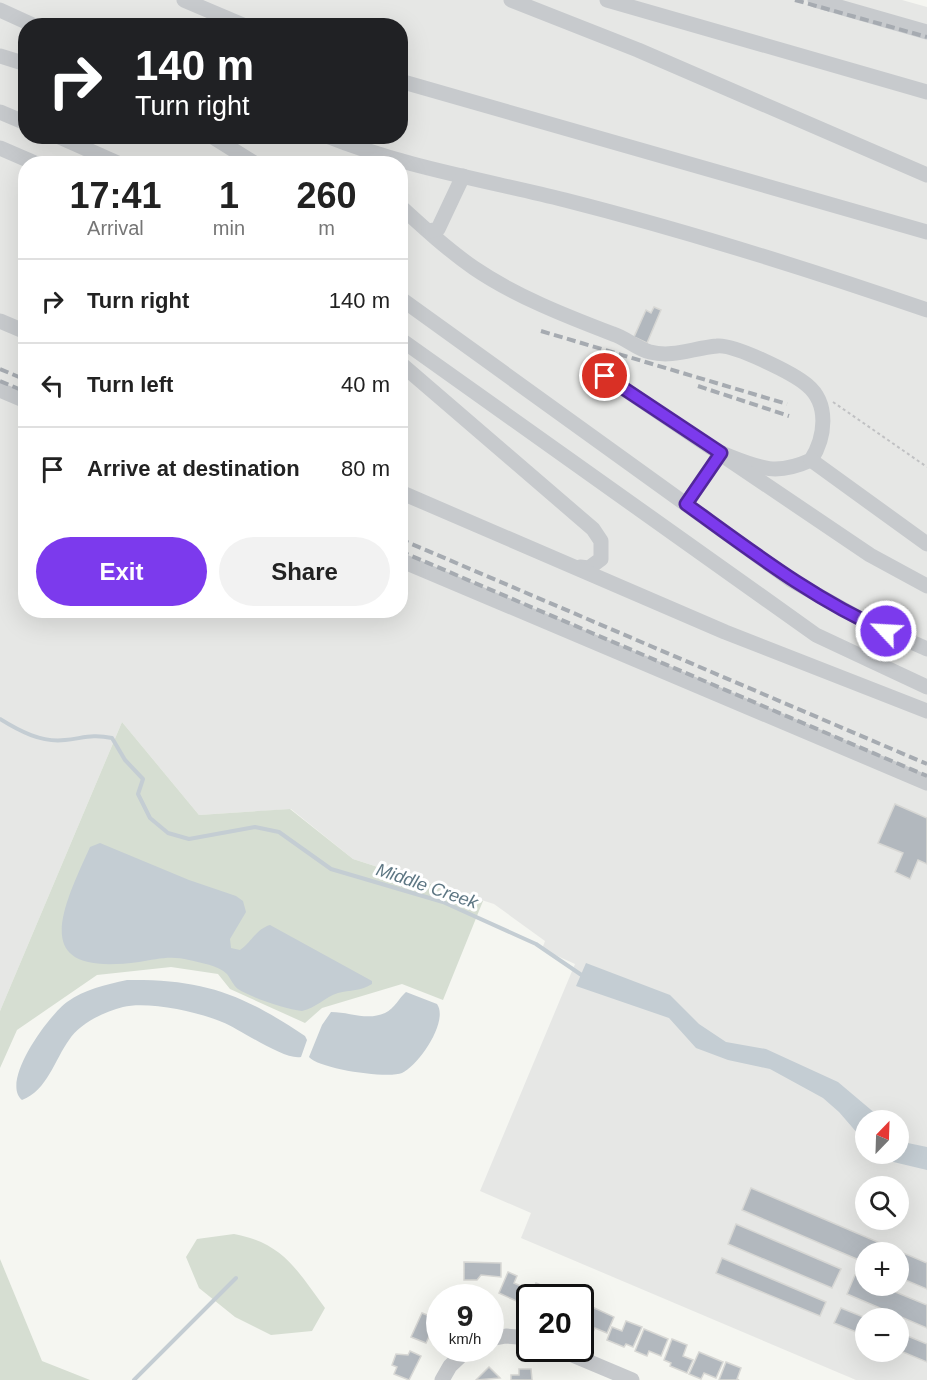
<!DOCTYPE html>
<meta charset="utf-8">
<style>
:root{--surface:#fff;--page:#f2f2f2;--text:#222;--muted:#767676;--line:#e0e0e0;--accent:#7c3aed}
body{margin:0;font-family:Helvetica,sans-serif;background:var(--page);color:var(--text);height:100vh;display:flex;flex-direction:column;font-size:22px;white-space:nowrap}
*{box-sizing:border-box;margin:0}
p{font-size:20px;color:var(--muted)}
.icon{flex:none;width:33px;height:33px;fill:none;stroke:currentColor;stroke-width:2;stroke-linecap:round;stroke-linejoin:round}
.map{position:relative;flex:1;overflow:hidden}
.side{position:absolute;left:18px;top:156px;width:390px;height:462px;display:flex;flex-direction:column;background:var(--surface);border-radius:24px;box-shadow:0 6px 24px #0002}
.side>*{flex:none}
.guide{position:absolute;left:18px;top:18px;width:390px;height:126px;border-radius:24px;box-shadow:0 6px 24px #0002;background:#202124;color:#fff;overflow:hidden}
.needle{width:39px;rotate:23deg}
.controls{position:absolute;left:855px;top:1110px;display:grid;gap:12px}
.controls a{display:grid;place-items:center;width:54px;height:54px;border-radius:50%;background:var(--surface);box-shadow:0 6px 24px #0002;font-size:30px}
.speed{position:absolute;left:426px;top:1284px;display:flex;gap:12px;font-size:30px;font-weight:700;text-align:center}
.speed>*{display:grid;place-content:center;width:78px;height:78px;border-radius:50%;background:var(--surface);box-shadow:0 6px 24px #0002;line-height:1}
.speed small{font-size:15px;font-weight:400}
.speed .limit{border:3px solid #111;border-radius:9px;background:#fff;color:#111}
.pin{position:absolute;display:grid;place-items:center;width:51px;height:51px;color:#fff;margin:-26px;border:3px solid #fff;border-radius:50%;box-shadow:0 2px 6px #0007}
.me{position:absolute;width:66px;margin:-33px;rotate:295deg;stroke-linejoin:round;filter:drop-shadow(0 0 4px #0008)}
.turn{display:flex;align-items:center;gap:21px;height:126px;padding:0 18px;font-size:27px}
.turn .icon{width:78px;height:78px;stroke-width:2.5}
.turn b{display:block;font-size:42px;line-height:51px}
.eta{display:flex;justify-content:space-evenly;align-items:center;height:102px;text-align:center}
.eta b{font-size:36px;font-weight:800;line-height:42px}
.action{display:flex;gap:12px;margin-top:auto;padding:12px 18px}
.action a{flex:1;height:69px;border-radius:36px;background:var(--accent);color:#fff;font-size:24px;font-weight:800;line-height:69px;text-align:center}
.action a+a{background:var(--page);color:var(--text)}
ul{padding:0;list-style:none}
li{display:flex;align-items:center;gap:18px;height:84px;padding:0 18px;border-top:2px solid var(--line)}
li div{flex:1}
li b{display:block;font-size:22px}
li em{font-style:normal}
.map>svg:first-child{display:block}
.built{fill:#e6e7e5;fill-rule:evenodd}
.green{fill:#d6ded2}
.water{fill:#c4cdd3}
.lines{fill:none;stroke-linecap:round;stroke-linejoin:round}
.stream{stroke:#c4cdd3;stroke-width:4}
.building{fill:#b2b8be;stroke:#d7d7d4;stroke-width:1.5}
.path{stroke:#c0c1c3;stroke-width:2;stroke-dasharray:3 3;stroke-linecap:butt}
.minor{stroke:#c7cacd;stroke-width:15}
.rail{stroke:#a6abb1;stroke-width:4;stroke-dasharray:9 4.5;stroke-linecap:butt}
.route-casing{stroke:#51269a;stroke-width:15}
.route{stroke:#7c3aed;stroke-width:10}
.labels{text-anchor:middle;dominant-baseline:central;stroke-width:6;stroke-linejoin:round;paint-order:stroke}
.water-label{font-size:18px;font-style:italic;fill:#5d7683;stroke:#fff}
</style>
<div class="map">
<svg width="927" height="1380" viewBox="0 0 927 1380">
<rect width="100%" height="100%" fill="#f5f6f1"/>
<path class="built" d="M 0,0 L 902,0 L 927,7 L 927,1380 L 856,1380 L 521,1238 L 531,1213 L 480,1191 L 575,964 L 542,949 L 545,941 L 494,904 L 353,859 L 291,809 L 199,815 L 122,722 L 0,1011 ZM 26,26 L 400,26 L 400,136 L 26,136 ZM 26,164 L 400,164 L 400,610 L 26,610 ZM 866,1120 L 898,1120 L 898,1154 L 866,1154 ZM 866,1186 L 898,1186 L 898,1220 L 866,1220 ZM 866,1252 L 898,1252 L 898,1286 L 866,1286 ZM 866,1318 L 898,1318 L 898,1352 L 866,1352 Z"/>
<g class="green">
<path d="M 122,722 L 199,815 L 290,809 L 353,859 L 483,901 L 443,1000 L 402,984 L 322,1008 L 305,1023 L 230,989 L 218,974 L 171,967 L 97,975 L 17,1030 L 0,1068 L 0,1011 Z"/>
<path d="M 234,1234 C 283,1243 297,1270 325,1308 L 312,1331 L 271,1335 L 235,1317 L 199,1288 L 186,1257 L 197,1239 Z"/>
<path d="M 0,1259 L 42,1361 L 90,1380 L 0,1380 Z"/>
</g>
<g class="water">
<path d="M 100,843 L 189,880 L 236,896 L 243,901 L 246,912 L 230,939 L 231,948 L 240,950 C 251,943 256,929 270,925 L 372,981 L 372,984 C 361,991 350,990 338,993 C 325,997 316,1008 302,1011 C 286,1009 252,998 238,989 C 233,985 231,979 227,974 C 218,965 201,963 189,960 C 171,955 157,959 139,962 C 30,977 59,915 90,847 Z"/>
<path d="M 586,963 L 670,995 L 699,1024 L 726,1042 L 766,1049 L 838,1082 L 883,1120 L 866,1120 L 865,1142 L 839,1112 L 823,1098 L 770,1069 L 728,1060 L 696,1048 L 669,1018 L 576,986 Z"/>
<path d="M 127,980 C 204,979 242,994 305,1036 L 307,1040 L 301,1057 C 285,1061 240,1029 222,1022 C 199,1012 148,1001 123,1007 C 104,1012 80,1023 69,1040 C 55,1059 47,1091 22,1100 C 0,1082 48,1016 67,1002 C 85,989 105,985 127,980 Z"/>
<path d="M 406,992 L 437,1004 C 449,1021 419,1065 402,1073 C 388,1079 319,1069 309,1057 L 322,1025 L 331,1012 C 350,1012 367,1021 385,1013 C 395,1008 399,998 406,992 Z"/>
<path d="M 899,1137 L 903,1142 L 927,1147 L 927,1170 L 885,1160 L 877,1154 L 898,1154 Z"/>
</g>
<g class="lines">
<g class="stream">
<path d="M 0,719 C 19,731 42,743 65,740 C 84,738 92,734 112,738 L 125,760 L 143,779 L 138,794 L 150,818 L 168,833 L 189,839 L 255,827 L 279,832 L 331,869 L 443,902 L 536,944 L 583,976"/>
<path d="M 134,1380 L 236,1278"/>
</g>
</g>
<g class="building">
<path d="M 654,307 L 661,310 L 647,343 L 634,337 L 646,310 L 651,313 Z"/>
<path d="M 895,804 L 927,818 L 927,864 L 918,860 L 910,879 L 895,872 L 903,853 L 878,843 Z"/>
<path d="M 751,1188 L 927,1263 L 927,1289 L 898,1277 L 898,1252 L 866,1252 L 866,1263 L 742,1210 Z"/>
<path d="M 736,1224 L 841,1269 L 832,1288 L 728,1244 Z"/>
<path d="M 722,1258 L 826,1302 L 820,1316 L 716,1273 Z"/>
<path d="M 464,1262 L 501,1263 L 501,1277 L 481,1275 L 477,1280 L 464,1280 Z"/>
<path d="M 508,1272 L 517,1276 L 514,1283 L 530,1290 L 523,1304 L 499,1293 Z"/>
<path d="M 855,1275 L 866,1279 L 866,1286 L 881,1286 L 927,1305 L 927,1328 L 847,1294 Z"/>
<path d="M 536,1283 L 560,1293 L 558,1298 L 530,1298 Z"/>
<path d="M 590,1306 L 614,1317 L 607,1333 L 595,1328 L 592,1334 L 580,1329 Z"/>
<path d="M 841,1308 L 866,1318 L 866,1336 L 834,1323 Z"/>
<path d="M 422,1313 L 437,1319 L 426,1343 L 411,1337 Z"/>
<path d="M 626,1321 L 642,1327 L 633,1347 L 626,1344 L 624,1347 L 607,1340 L 612,1327 L 622,1331 Z"/>
<path d="M 644,1329 L 668,1339 L 661,1356 L 649,1351 L 647,1356 L 635,1351 Z"/>
<path d="M 898,1332 L 927,1344 L 927,1362 L 898,1350 Z"/>
<path d="M 672,1339 L 687,1345 L 683,1356 L 693,1360 L 687,1373 L 670,1366 L 671,1363 L 664,1360 Z"/>
<path d="M 410,1351 L 421,1356 L 409,1380 L 394,1374 L 397,1367 L 392,1365 L 396,1354 L 408,1355 Z"/>
<path d="M 699,1352 L 723,1362 L 716,1378 L 704,1373 L 701,1379 L 689,1374 Z"/>
<path d="M 726,1362 L 741,1368 L 737,1379 L 739,1380 L 719,1380 Z"/>
<path d="M 489,1367 L 500,1378 L 476,1380 Z"/>
<path d="M 519,1369 L 531,1369 L 532,1380 L 511,1380 L 511,1375 L 519,1375 Z"/>
</g>
<g class="lines">
<path class="path" d="M 833,402 L 927,467"/>
<g class="minor">
<path d="M 184,0 L 245,26"/>
<path d="M 511,0 L 638,50 L 927,175"/>
<path d="M 607,0 L 927,92"/>
<path d="M 815,0 L 927,32"/>
<path d="M 0,10 L 35,26"/>
<path d="M 0,56 L 26,64"/>
<path d="M 400,81 L 927,232"/>
<path d="M 0,112 L 26,123"/>
<path d="M 57,136 L 120,164"/>
<path d="M 211,136 L 256,164"/>
<path d="M 327,136 C 404,167 485,180 565,200 C 687,231 808,269 927,310"/>
<path d="M 0,148 L 37,164"/>
<path d="M 400,206 C 424,228 448,250 474,268 C 515,296 566,316 613,334 C 626,338 637,349 650,352 C 673,358 693,348 717,346 C 734,344 793,373 807,385 C 830,404 825,438 811,460 C 774,477 757,467 721,453"/>
<path d="M 429,231 L 438,229 L 463,176"/>
<path d="M 400,298 L 791,580 L 866,622 L 927,649"/>
<path d="M 0,321 L 26,332"/>
<path d="M 400,339 L 816,635 L 927,687"/>
<path d="M 400,363 L 593,529 L 601,541 L 601,559 L 589,568 L 580,567"/>
<path d="M 605,376 L 870,555 L 927,586"/>
<path d="M 0,390 L 26,401"/>
<path d="M 811,460 L 927,544"/>
<path d="M 400,492 L 725,632 L 927,711"/>
<path d="M 686,504 L 721,453"/>
<path d="M 400,560 L 927,783"/>
<path d="M 490,1339 L 506,1336 L 530,1338"/>
<path d="M 556,1348 L 632,1380"/>
<path d="M 442,1380 L 450,1366 L 469,1348"/>
</g>
<g class="rail">
<path d="M 795,0 L 927,37"/>
<path d="M 541,331 L 787,404"/>
<path d="M 0,369 L 26,380"/>
<path d="M 0,381 L 26,392"/>
<path d="M 698,386 L 789,416"/>
<path d="M 400,539 L 927,764"/>
<path d="M 400,551 L 927,776"/>
</g>
</g>
<g class="lines">
<defs>
<path id="route" d="M 605,376 L 721,453 L 686,504 C 750,550 813,599 886,631"/>
</defs>
<use href="#route" class="route-casing"/>
<use href="#route" class="route"/>
</g>
<g class="labels">
<g class="water-label">
<text transform="translate(427 886) rotate(19)">Middle Creek</text>
</g>
</g>
</svg>
<div class="controls">
<a><svg class="needle" viewBox="-14 -14 28 28"><path d="M0-13l5 13h-10z" fill="#e53935"/><path d="M0 13l5-13h-10z" fill="#767676"/></svg></a>
<a><svg class="icon" aria-label="search" viewBox="0 0 24 24"><circle cx="10" cy="10" r="6"/><path d="M15 15l6 6"/></svg></a>
<a>+</a>
<a>−</a>
</div>
<div class="speed"><div>9<small>km/h</small></div><div class="limit">20</div></div>
<div class="pin" style="left:605px;top:376px;background:#d93025"><svg class="icon" aria-label="arrive" viewBox="0 0 24 24"><path d="M6 21V4h12l-3 4 3 4H6"/></svg></div>
<svg class="me" style="left:886px;top:631px" viewBox="-20 -20 40 40"><circle r="17" fill="#7c3aed" stroke="#fff" stroke-width="3"/><path d="M0-11L8 9 0 5-8 9z" fill="#fff"/></svg>
<div class="guide">
<div class="turn"><svg class="icon" aria-label="right" viewBox="0 0 24 24"><path d="M7 20v-9h11M14 6l5 5-5 5"/></svg><div><b>140 m</b>Turn right</div></div>
</div>
<section class="side">
<div class="eta">
<div><b>17:41</b><p>Arrival</p></div>
<div><b>1</b><p>min</p></div>
<div><b>260</b><p>m</p></div>
</div>
<ul>
<li><svg class="icon" aria-label="right" viewBox="0 0 24 24"><path d="M7 20v-9h11M14 6l5 5-5 5"/></svg><div><b>Turn right</b></div><em>140 m</em></li>
<li><svg class="icon" aria-label="left" viewBox="0 0 24 24"><path d="M17 20v-9H6M10 6l-5 5 5 5"/></svg><div><b>Turn left</b></div><em>40 m</em></li>
<li><svg class="icon" aria-label="arrive" viewBox="0 0 24 24"><path d="M6 21V4h12l-3 4 3 4H6"/></svg><div><b>Arrive at destination</b></div><em>80 m</em></li>
</ul>
<div class="action"><a>Exit</a><a>Share</a></div>
</section>
</div>
